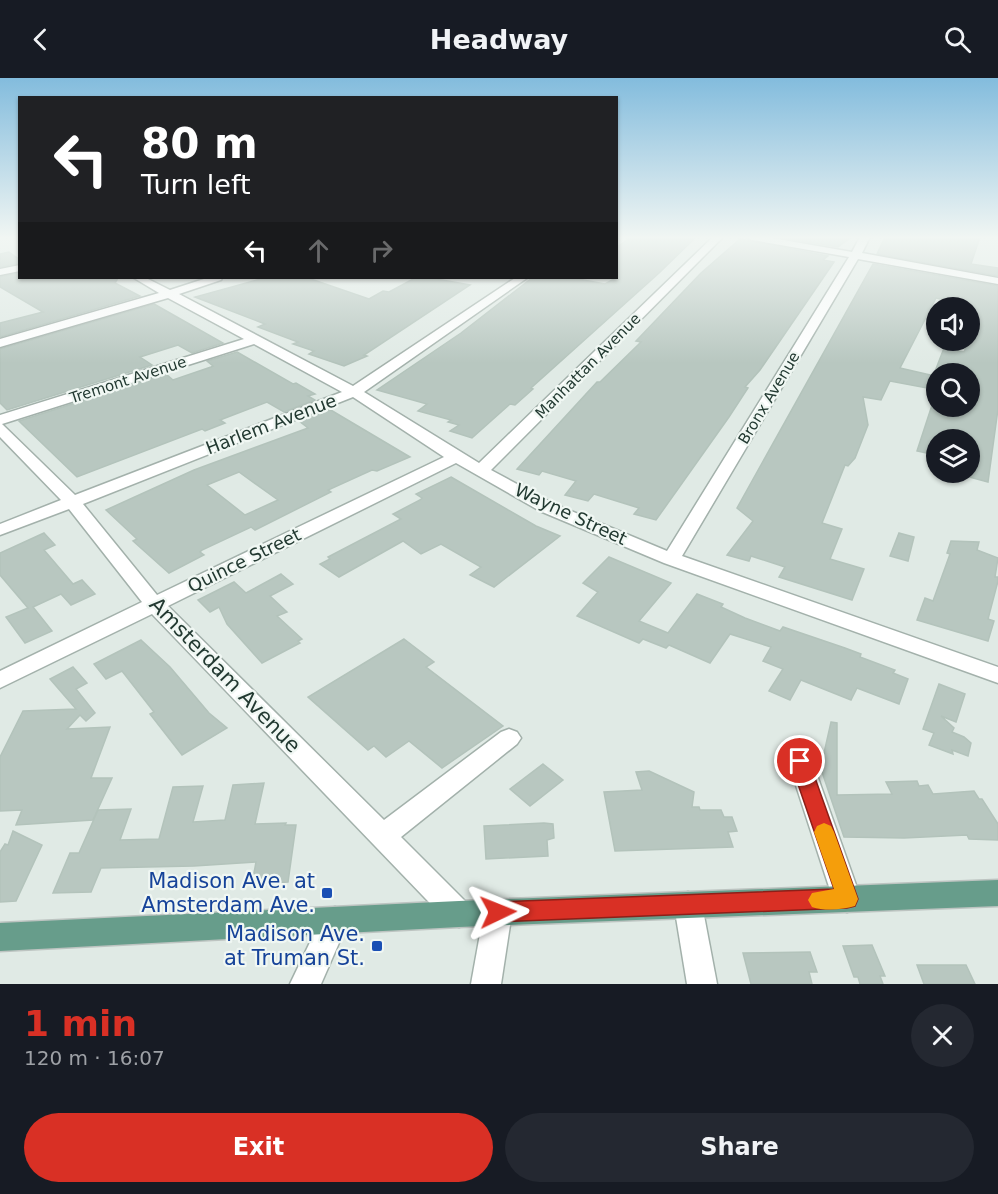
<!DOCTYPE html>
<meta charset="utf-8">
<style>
:root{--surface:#171b24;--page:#242831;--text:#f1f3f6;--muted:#9ea1a6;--accent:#d93025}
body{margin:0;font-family:"DejaVu Sans",sans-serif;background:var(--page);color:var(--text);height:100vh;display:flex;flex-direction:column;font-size:22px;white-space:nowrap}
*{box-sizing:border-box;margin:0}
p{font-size:20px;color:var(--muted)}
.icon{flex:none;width:33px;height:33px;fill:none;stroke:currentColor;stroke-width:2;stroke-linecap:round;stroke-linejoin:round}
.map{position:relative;height:906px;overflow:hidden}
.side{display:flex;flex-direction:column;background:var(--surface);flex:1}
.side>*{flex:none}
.banner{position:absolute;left:18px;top:18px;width:600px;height:183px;border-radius:0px;box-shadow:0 2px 4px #0004;background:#202124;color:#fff;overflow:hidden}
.tools{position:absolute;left:926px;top:219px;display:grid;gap:12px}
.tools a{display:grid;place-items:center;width:54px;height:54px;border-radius:50%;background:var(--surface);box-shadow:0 2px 4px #0004;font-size:30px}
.pin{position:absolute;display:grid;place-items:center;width:51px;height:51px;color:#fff;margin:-26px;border:3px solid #fff;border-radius:50%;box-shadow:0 2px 6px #0007}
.me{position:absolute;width:66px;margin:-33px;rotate:88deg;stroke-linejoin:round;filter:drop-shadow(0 0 4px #0008)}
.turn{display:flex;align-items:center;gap:21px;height:126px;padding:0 24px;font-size:27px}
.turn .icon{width:78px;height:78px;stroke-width:2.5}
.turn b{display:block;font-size:42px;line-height:51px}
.lanes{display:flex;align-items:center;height:57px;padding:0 24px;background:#0003;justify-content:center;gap:30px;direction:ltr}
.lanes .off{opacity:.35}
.round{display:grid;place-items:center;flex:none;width:63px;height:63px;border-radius:32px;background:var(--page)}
.headline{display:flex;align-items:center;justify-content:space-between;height:102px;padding:0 24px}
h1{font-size:36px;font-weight:700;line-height:45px;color:var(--accent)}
.primary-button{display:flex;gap:12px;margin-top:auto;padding:12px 24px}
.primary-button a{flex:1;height:69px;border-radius:36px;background:var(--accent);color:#fff;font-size:24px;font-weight:700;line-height:69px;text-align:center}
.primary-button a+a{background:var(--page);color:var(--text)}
header{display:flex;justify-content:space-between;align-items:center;height:78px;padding:0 24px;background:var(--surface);font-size:27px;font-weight:700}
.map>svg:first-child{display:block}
.building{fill:#b8c7c0;stroke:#b3c3bb;stroke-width:1.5;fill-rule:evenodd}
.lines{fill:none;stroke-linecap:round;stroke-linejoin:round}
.minor-casing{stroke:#a3b1ab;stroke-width:3}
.major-casing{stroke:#bdc4c1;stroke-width:3}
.minor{fill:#fff;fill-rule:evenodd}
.major{fill:#679d8b;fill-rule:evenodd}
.route{fill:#d93025;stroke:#8d1f18;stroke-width:1.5}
.slow{fill:#f59e0b}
.transit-dot{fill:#1a4fb4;stroke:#f0f7f3;stroke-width:2}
.labels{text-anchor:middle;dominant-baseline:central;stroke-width:4.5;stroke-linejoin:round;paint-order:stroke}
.far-street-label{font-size:15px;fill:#223931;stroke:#f0f7f3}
.street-label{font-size:18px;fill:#223931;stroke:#f0f7f3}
.near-street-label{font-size:21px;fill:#223931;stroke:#f0f7f3}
.near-transit-label{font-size:21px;fill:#164399;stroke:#f0f7f3;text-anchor:end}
</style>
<header><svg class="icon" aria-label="back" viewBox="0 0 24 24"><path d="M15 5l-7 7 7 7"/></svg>Headway<svg class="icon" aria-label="search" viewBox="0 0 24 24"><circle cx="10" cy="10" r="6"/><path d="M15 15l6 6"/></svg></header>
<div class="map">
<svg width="998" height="906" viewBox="0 0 998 906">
<rect width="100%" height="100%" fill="#e0eae5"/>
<g class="building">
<path d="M 631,159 L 696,159 L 659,195 L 531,310 L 533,311 L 515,327 L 510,326 L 472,360 L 450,353 L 459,347 L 448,344 L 451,342 L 418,333 L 427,326 L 377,312 L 461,255 L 532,200 L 573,200 L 605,206 L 616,200 L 616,170 Z"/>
<path d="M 777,159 L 851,159 L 838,169 Z"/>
<path d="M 885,159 L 926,161 L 927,159 L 980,159 L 971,186 L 998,190 L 998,198 L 877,176 Z"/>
<path d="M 740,161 L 828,178 L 823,182 L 834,184 L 760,292 L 745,309 L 748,310 L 729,339 L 656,442 L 634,436 L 639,430 L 594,416 L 588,423 L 565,417 L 576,403 L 542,393 L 539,397 L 517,391 L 597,304 L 600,304 L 641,264 L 636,263 L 701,195 Z"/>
<path d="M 9,174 L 20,182 L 20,185 L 0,189 L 0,176 Z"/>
<path d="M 873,186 L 998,208 L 998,331 L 988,404 L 969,399 L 969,362 L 936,362 L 936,377 L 917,373 L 932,327 L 966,334 L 967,328 L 969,328 L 969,310 L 974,296 L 934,296 L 944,270 L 964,274 L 969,262 L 971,227 L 936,220 L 900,290 L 935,298 L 932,311 L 890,303 L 881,322 L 863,319 L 868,347 L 855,380 L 848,388 L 845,387 L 822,445 L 842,451 L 830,481 L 864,491 L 852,522 L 779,499 L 785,489 L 751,478 L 749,483 L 727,477 L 753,443 L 737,430 Z"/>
<path d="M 20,195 L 20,200 L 118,200 L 115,205 L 140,218 L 0,259 L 0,245 L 43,234 L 0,209 L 0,199 Z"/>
<path d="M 264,200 L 308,200 L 369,221 L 383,213 L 389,214 L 415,200 L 431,200 L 470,207 L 364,277 L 367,278 L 344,288 L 309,276 L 314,273 L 293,266 L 298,264 L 258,249 L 265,246 L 195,219 Z"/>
<path d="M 154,226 L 223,265 L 192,275 L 178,267 L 140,279 L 152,287 L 7,332 L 0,325 L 0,271 Z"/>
<path d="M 237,274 L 293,306 L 296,305 L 315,316 L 308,318 L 315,322 L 284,334 L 267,324 L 220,342 L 225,345 L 205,353 L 202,351 L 77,399 L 19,343 L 166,296 L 173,302 L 211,289 L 213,288 L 207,283 Z"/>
<path d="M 329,331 L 410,379 L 377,393 L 372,392 L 328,412 L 331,414 L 255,452 L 251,449 L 202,472 L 200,474 L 204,477 L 169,495 L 133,463 L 137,461 L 106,432 L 194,392 L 308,350 L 299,343 ZM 239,394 L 278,422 L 245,437 L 207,407 Z"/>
<path d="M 451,399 L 536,448 L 560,458 L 494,509 L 470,497 L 481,489 L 441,466 L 421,476 L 403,463 L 339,499 L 320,486 L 330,481 L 328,479 L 401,441 L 393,436 L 420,422 L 422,420 L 416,416 Z"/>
<path d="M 44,455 L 55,467 L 44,472 L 73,506 L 82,502 L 95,516 L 71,527 L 61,516 L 33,529 L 52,553 L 25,565 L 6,539 L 28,530 L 0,497 L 0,475 Z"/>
<path d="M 899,455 L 914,459 L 908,483 L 890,478 Z"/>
<path d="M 951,463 L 979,464 L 977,472 L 998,480 L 995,499 L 998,499 L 998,503 L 988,541 L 994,543 L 988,563 L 917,542 L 925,520 L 933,523 L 950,476 L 947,475 Z"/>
<path d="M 609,479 L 671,505 L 639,543 L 668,555 L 697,516 L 723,526 L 721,529 L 745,540 L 780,553 L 783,549 L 845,570 L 861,576 L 860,579 L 895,592 L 893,595 L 908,601 L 899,626 L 857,610 L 851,622 L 801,602 L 790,622 L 769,613 L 783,591 L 763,583 L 771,569 L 730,556 L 710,585 L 669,567 L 666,570 L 643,561 L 639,565 L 577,538 L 598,514 L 583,505 Z"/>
<path d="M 281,496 L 293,506 L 270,518 L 287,534 L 277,538 L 302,561 L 298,563 L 300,565 L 262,585 L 227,546 L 219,529 L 210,534 L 198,522 L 234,504 L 246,515 Z"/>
<path d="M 404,561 L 434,584 L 426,589 L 503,648 L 442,690 L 409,663 L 386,679 L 374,668 L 368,672 L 308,619 Z"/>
<path d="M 141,562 L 170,589 L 209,635 L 227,650 L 182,677 L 150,636 L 154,634 L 122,593 L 106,601 L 94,586 Z"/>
<path d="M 73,589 L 87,605 L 76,611 L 95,635 L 86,643 L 80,637 L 67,651 L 110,649 L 91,700 L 112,700 L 93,742 L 16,747 L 22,732 L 0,733 L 0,679 L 23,633 L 76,631 L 50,601 Z"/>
<path d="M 939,606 L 965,616 L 956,644 L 941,638 L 954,650 L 952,654 L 964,659 L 971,665 L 968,678 L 952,672 L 953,676 L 929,667 L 934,655 L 923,651 Z"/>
<path d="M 831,644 L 837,645 L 837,717 L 892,716 L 886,704 L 917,703 L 919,708 L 928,707 L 933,716 L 974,713 L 979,721 L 982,721 L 998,746 L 998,762 L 969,761 L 967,757 L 904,760 L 844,759 L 822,694 L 818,693 L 810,674 L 810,672 L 824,675 Z"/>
<path d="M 543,686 L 563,702 L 530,728 L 510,711 Z"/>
<path d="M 649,693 L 694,714 L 692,729 L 699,729 L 700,732 L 721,732 L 724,739 L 732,739 L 737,753 L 728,754 L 733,769 L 615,773 L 604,714 L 642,712 L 636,694 Z"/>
<path d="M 264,705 L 255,746 L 286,745 L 285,747 L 296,747 L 288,804 L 252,806 L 256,784 L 194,788 L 101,790 L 91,814 L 53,815 L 70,775 L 79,775 L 98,732 L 131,731 L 120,762 L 159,761 L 173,709 L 203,708 L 193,744 L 225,742 L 233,707 Z"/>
<path d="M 544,745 L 553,746 L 554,760 L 547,762 L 548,778 L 486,781 L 484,748 Z"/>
<path d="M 13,753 L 42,767 L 16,823 L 0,824 L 0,774 L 5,766 L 8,767 Z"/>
<path d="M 872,867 L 885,898 L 880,898 L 883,906 L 860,906 L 858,899 L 854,899 L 843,868 Z"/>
<path d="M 810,874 L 817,894 L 809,894 L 812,906 L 751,906 L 743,875 Z"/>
<path d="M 917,887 L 966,887 L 975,906 L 924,906 Z"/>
</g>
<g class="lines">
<defs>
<g id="minor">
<path d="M 713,159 L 723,159 L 491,392 L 552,425 L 667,473 L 849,179 L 752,162 L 747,159 L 766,159 L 852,174 L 860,159 L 870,159 L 862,175 L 998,200 L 998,206 L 858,181 L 682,478 L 998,589 L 998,605 L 664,485 L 540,433 L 456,385 L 168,528 L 384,742 L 501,654 L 509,651 L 517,654 L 521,660 L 517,666 L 401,759 L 469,827 L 473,836 L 469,845 L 459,849 L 449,845 L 152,536 L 0,610 L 0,593 L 142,524 L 69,431 L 0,457 L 0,446 L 61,422 L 0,359 L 0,337 L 244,261 L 168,220 L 0,269 L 0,261 L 159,215 L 134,200 L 146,200 L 170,212 L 207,200 L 222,200 L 221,202 L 179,216 L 353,308 L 515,200 L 527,200 L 364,314 L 479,385 ZM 254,266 L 342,314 L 75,417 L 2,346 ZM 353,319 L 444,379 L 157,517 L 83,426 Z"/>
<path d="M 20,187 L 20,193 L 0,197 L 0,191 Z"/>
<path d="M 800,673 L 809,676 L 812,683 L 861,821 L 857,830 L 847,834 L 837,830 L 833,821 L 788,683 L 791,676 Z"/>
<path d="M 688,814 L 698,818 L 702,827 L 717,906 L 687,906 L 674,827 L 678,818 Z"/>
<path d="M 498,821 L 508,825 L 512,834 L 501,906 L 471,906 L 484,834 L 488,825 Z"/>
<path d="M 335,829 L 345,833 L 349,842 L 321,906 L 290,906 L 325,833 Z"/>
</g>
<path id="major" d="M 998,802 L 998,828 L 459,849 L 0,873 L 0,845 L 459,823 Z"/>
</defs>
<use href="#minor" class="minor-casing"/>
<use href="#major" class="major-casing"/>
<use href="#minor" class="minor"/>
<use href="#major" class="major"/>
</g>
<linearGradient id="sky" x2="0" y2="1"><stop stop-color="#83bcdd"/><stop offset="0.56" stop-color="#f1f6f3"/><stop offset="1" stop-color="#f1f6f3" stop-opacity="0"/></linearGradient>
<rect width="998" height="285" fill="url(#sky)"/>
<path class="route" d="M 800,676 L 806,678 L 809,683 L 858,821 L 855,828 L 847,830 L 498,844 L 490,841 L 487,834 L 490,827 L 498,824 L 834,811 L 790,683 L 793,678 Z"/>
<path class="slow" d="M 824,745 L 831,748 L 834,754 L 858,821 L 855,828 C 842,832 824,833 812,829 L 808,822 L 812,815 L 834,811 L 814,754 L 817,748 Z"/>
<g class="transit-dot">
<rect x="321" y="809" width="12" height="12" rx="3"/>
<rect x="371" y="862" width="12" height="12" rx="3"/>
</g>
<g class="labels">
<g class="far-street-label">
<text transform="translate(588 288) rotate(-45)">Manhattan Avenue</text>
<text transform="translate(128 302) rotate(-18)">Tremont Avenue</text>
<text transform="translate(769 320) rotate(-59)">Bronx Avenue</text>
</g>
<g class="street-label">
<text transform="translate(271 346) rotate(-21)">Harlem Avenue</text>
<text transform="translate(571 436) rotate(25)">Wayne Street</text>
<text transform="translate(244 482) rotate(-26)">Quince Street</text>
</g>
<g class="near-street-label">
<text transform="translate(225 597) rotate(46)">Amsterdam Avenue</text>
</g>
<g class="near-transit-label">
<text x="315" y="803">Madison Ave. at<tspan x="315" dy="24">Amsterdam Ave.</tspan></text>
<text x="365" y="856">Madison Ave.<tspan x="365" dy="24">at Truman St.</tspan></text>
</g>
</g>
</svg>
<div class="tools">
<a><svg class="icon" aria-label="sound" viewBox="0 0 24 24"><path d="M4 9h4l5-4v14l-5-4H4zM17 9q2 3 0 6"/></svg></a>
<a><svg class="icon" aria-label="search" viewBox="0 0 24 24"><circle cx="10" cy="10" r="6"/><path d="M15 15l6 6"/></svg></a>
<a><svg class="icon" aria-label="layers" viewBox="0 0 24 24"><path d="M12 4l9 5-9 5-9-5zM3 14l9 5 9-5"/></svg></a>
</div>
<div class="pin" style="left:800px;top:683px;background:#d93025"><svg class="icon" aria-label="arrive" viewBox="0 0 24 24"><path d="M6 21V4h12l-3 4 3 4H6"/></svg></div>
<svg class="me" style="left:498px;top:834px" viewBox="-20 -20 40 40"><path d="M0-17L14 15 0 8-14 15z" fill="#d93025" stroke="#fff" stroke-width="4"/></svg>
<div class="banner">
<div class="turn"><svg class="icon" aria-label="left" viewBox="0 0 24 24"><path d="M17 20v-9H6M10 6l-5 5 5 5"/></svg><div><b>80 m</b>Turn left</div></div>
<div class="lanes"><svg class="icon" aria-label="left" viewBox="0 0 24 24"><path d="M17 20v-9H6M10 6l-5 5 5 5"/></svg><svg class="icon off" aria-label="ahead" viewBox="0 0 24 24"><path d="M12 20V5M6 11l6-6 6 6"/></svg><svg class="icon off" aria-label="right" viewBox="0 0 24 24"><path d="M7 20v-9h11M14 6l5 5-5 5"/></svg></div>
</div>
</div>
<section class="side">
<div class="headline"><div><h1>1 min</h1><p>120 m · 16:07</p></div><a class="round"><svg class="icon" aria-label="close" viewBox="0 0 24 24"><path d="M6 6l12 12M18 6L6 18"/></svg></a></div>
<div class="primary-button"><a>Exit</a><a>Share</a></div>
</section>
